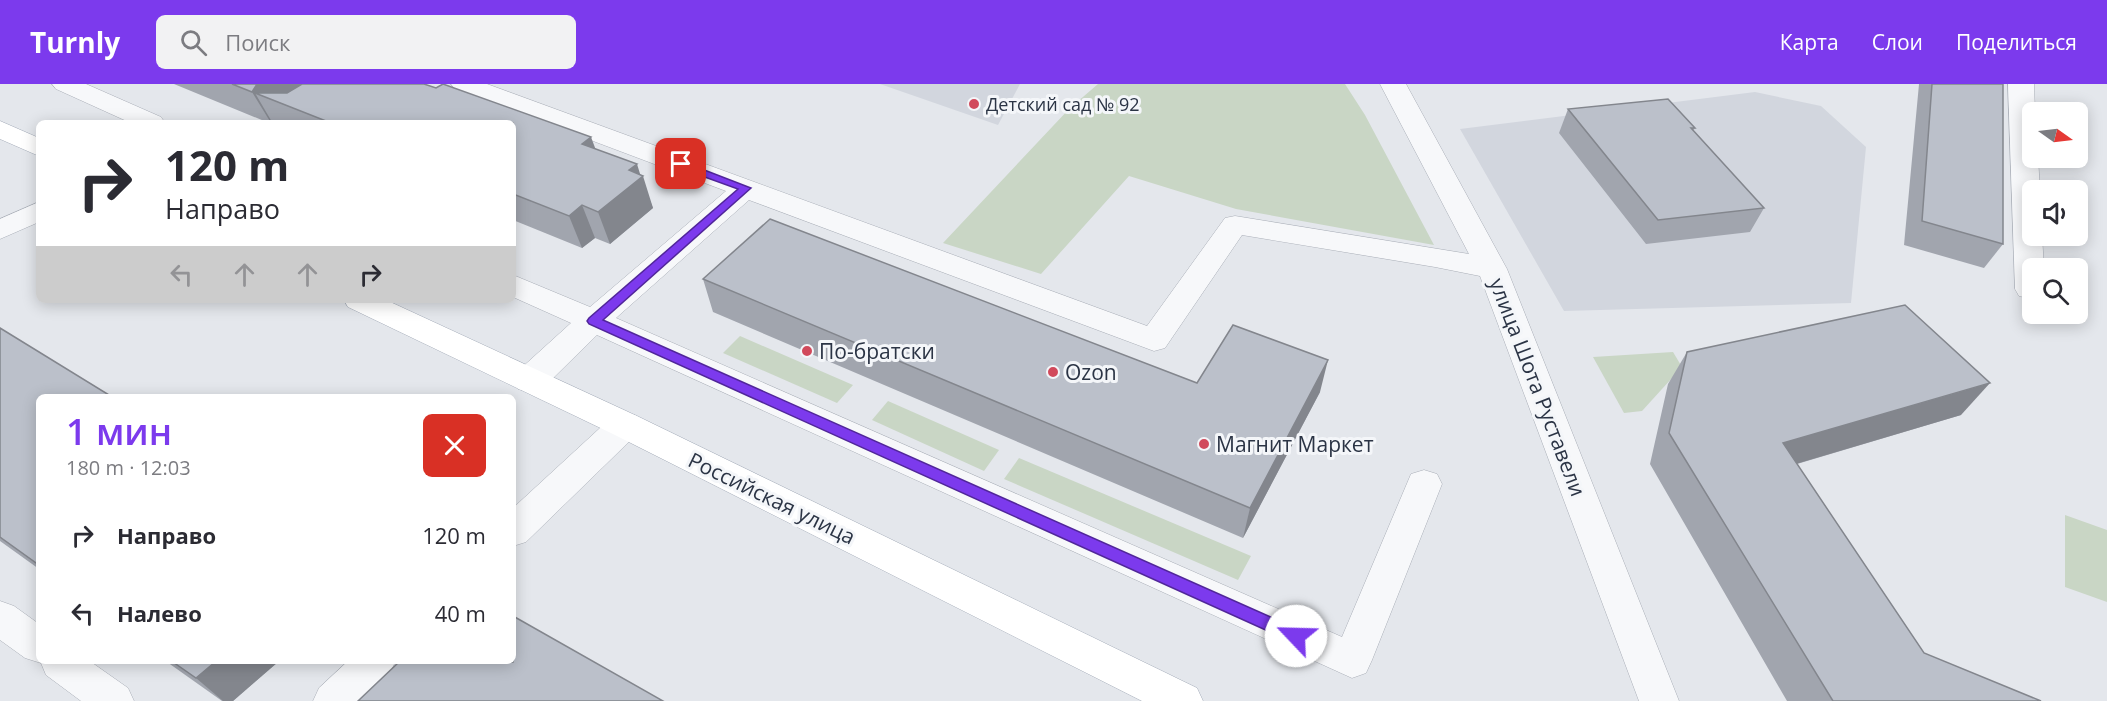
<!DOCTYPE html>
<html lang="ru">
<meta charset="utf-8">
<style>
:root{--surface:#fff;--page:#f2f2f3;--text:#2b2b33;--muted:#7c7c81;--accent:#7c3aed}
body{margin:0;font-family:"Open Sans",sans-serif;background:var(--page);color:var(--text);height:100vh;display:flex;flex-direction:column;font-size:22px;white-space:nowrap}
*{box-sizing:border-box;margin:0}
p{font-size:20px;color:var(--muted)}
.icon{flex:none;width:33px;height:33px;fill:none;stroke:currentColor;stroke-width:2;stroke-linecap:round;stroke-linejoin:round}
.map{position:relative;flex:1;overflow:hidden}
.panel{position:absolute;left:36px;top:310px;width:480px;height:270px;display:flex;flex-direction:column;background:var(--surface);border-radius:9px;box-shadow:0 3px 15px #0003}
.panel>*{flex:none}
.top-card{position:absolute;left:36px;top:36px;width:480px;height:183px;border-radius:9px;box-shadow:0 3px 15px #0003;background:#fff;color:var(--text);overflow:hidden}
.needle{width:39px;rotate:104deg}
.buttons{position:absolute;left:2022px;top:18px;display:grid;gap:12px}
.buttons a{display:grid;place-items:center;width:66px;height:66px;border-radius:9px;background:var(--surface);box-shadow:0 3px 15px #0003;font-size:30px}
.pin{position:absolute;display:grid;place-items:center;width:51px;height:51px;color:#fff;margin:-26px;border-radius:12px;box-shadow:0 3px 9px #0006}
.me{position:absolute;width:66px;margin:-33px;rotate:294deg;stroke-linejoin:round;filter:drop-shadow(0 0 4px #0008)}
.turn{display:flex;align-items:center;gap:21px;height:126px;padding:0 30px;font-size:27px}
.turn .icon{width:78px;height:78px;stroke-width:2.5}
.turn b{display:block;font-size:42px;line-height:51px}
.lanes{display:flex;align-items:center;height:57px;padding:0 30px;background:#0003;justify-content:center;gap:30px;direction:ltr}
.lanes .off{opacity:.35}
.round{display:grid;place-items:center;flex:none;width:63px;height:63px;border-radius:9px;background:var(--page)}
.headline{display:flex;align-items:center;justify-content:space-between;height:102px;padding:0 30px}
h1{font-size:36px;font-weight:600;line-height:45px;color:var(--accent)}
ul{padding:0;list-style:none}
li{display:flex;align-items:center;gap:18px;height:78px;padding:0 30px}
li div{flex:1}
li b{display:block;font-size:22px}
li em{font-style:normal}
header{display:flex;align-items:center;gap:36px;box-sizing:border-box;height:84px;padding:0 30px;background:var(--accent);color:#fff}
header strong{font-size:28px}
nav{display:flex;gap:33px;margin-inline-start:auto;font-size:21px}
.search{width:420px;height:54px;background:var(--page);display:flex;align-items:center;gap:15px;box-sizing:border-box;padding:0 21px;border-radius:9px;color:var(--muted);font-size:22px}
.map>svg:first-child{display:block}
.built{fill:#d2d6de}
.green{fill:#c9d6c5}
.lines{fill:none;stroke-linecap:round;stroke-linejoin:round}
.minor-casing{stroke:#a9aeb7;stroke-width:1}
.major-casing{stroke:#a3abb8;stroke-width:1}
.minor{fill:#f7f8fa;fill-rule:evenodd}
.major{fill:#fff;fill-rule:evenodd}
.wall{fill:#a1a5ae}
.shaded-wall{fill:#83868d}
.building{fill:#bbc0ca;stroke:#83868d;stroke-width:1.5}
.route{fill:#7c3aed;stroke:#51269a;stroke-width:1.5}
.poi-dot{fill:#d1495b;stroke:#f4f6f9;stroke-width:2}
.labels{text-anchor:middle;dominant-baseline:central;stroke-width:6;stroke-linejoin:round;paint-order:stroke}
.far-poi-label{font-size:18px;fill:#2b3445;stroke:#f4f6f9;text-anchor:start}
.poi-label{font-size:21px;fill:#2b3445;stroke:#f4f6f9;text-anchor:start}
.street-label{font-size:21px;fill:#2b3445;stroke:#f4f6f9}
</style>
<header>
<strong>Turnly</strong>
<div class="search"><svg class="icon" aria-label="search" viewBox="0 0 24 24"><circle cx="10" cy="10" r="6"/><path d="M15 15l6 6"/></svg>Поиск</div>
<nav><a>Карта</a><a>Слои</a><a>Поделиться</a></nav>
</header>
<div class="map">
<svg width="2107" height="617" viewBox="0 0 2107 617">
<rect width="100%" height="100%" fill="#e4e7ec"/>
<g class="built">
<path d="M 880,0 L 1020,0 L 998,41 Z"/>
<path d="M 1755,8 L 1821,22 L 1866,63 L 1851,219 L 1564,227 L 1460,45 Z"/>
</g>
<g class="green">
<path d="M 1098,0 L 1345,0 L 1365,31 L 1434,161 L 1236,125 L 1129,92 L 1041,190 L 943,159 L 1069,25 Z"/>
<path d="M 740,252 L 853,301 L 837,319 L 723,269 Z"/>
<path d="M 1673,268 L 1682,283 L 1642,327 L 1624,329 L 1593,273 Z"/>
<path d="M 888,317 L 999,366 L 984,387 L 872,336 Z"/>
<path d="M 1019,374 L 1251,472 L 1238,496 L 1004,395 Z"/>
<path d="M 2065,431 L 2107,446 L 2107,518 L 2065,503 Z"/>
</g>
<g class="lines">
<defs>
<g id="minor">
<path d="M 52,0 L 86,0 L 161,33 L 165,39 L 131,39 L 56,5 Z"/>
<path d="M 451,0 L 487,0 L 1147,242 L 1225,134 L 1235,132 L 1469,170 L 1380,0 L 1406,0 L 1507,185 L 1679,617 L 1639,617 L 1480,192 L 1435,183 L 1242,151 L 1165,264 L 1154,267 L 749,116 L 616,234 L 1342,553 L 1411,390 L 1424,386 L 1437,390 L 1442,400 L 1372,576 L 1366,589 L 1352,594 L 597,251 L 542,305 L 530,308 L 518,305 L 514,296 L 518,287 L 571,239 L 513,213 L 513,191 L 590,223 L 726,107 L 455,5 Z"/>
<path d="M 2008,0 L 2034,0 L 2035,28 L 2032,28 L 2032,74 L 2038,74 L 2040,106 L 2032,106 L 2032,152 L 2042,152 L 2044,184 L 2032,184 L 2032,215 L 2019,212 L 2015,205 Z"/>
<path d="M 39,118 L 39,138 L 0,155 L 0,135 Z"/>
<path d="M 625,328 L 637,332 L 642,341 L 637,350 L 526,458 L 513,462 L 513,424 L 613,332 Z"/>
<path d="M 0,517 L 14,522 L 39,540 L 39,578 L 91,578 L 128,604 L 134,617 L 81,617 L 46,591 L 41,579 L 25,574 L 0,556 Z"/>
<path d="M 347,578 L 395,578 L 389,591 L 362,617 L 313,617 L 319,604 Z"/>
</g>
<g id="major">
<path d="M 0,37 L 39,54 L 39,72 L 0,55 Z"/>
<path d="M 344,216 L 386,216 L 637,332 L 1197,604 L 1203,617 L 1142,617 L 613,350 L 348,223 Z"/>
</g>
</defs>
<use href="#minor" class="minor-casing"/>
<use href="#major" class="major-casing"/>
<use href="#minor" class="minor"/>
<use href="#major" class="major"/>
</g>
<g class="wall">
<path d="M 174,0 L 424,0 L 596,65 L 640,91 L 653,124 L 610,160 L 595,154 L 582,164 L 513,136 L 513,39 L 273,39 L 272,38 L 272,39 L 269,39 Z"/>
<path d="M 1919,0 L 2003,0 L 2003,160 L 1984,184 L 1904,161 Z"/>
<path d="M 1568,25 L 1695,44 L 1693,47 L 1764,124 L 1750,148 L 1646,160 L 1559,49 Z"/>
<path d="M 703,195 L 1197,299 L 1320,308 L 1243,454 L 713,228 Z"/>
<path d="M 0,244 L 39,314 L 39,485 L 0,457 Z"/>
<path d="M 1687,268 L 1961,331 L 1797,380 L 1924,569 L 2041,617 L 1787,617 L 1650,380 L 1668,300 Z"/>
<path d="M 167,578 L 278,578 L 233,617 L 222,617 Z"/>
</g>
<g class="shaded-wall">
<path d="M 257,0 L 328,0 L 290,23 L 255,9 L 272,38 L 272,39 L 271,39 L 252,8 Z"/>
<path d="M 591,53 L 603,85 L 582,60 Z"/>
<path d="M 637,80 L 641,93 L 643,92 L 653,124 L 610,160 L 598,128 L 629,86 Z"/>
<path d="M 582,121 L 595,154 L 582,164 L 569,132 Z"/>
<path d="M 1328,276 L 1320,308 L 1243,454 L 1250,424 Z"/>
<path d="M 1990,299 L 1961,331 L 1759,391 L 1783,359 Z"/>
<path d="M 215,578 L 278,578 L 233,617 L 223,617 L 196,594 Z"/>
</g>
<g class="building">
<path d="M 232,0 L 257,0 L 252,8 Z"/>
<path d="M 302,0 L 424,0 L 436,4 L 443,0 L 591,53 L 582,60 L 637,80 L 629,86 L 643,92 L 598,128 L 582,121 L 569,132 L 513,110 L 513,39 L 331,39 L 255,9 L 287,9 Z"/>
<path d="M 1932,0 L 2003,0 L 2003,160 L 1922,137 Z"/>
<path d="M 1668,15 L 1695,44 L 1691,44 L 1764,124 L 1658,136 L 1568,25 Z"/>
<path d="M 770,135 L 1197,299 L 1233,241 L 1328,276 L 1250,424 L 703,195 Z"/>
<path d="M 1905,221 L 1990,299 L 1783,359 L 1924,569 L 2041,617 L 1833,617 L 1669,349 L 1687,268 Z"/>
<path d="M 0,244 L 114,314 L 39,314 L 39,481 L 0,453 Z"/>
<path d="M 513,532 L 663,617 L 358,617 L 399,578 L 513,578 Z"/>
<path d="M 173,578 L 215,578 L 196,594 Z"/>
</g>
<path class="route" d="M 681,77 L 751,104 L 603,236 L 1302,547 L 1304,552 L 1302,557 L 1296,559 L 1290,557 L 589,240 L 587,237 L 589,234 L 738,105 L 677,83 L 677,78 Z"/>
<g class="poi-dot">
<circle cx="974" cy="20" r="6"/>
<circle cx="807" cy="267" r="6"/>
<circle cx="1053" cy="288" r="6"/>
<circle cx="1204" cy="360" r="6"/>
</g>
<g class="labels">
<g class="far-poi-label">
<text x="986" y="20">Детский сад № 92</text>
</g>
<g class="poi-label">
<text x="819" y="267">По-братски</text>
<text x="1065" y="288">Ozon</text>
<text x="1216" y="360">Магнит Маркет</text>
</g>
<g class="street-label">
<text transform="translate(1538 303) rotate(69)">улица Шота Руставели</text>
<text transform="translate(772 414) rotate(26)">Российская улица</text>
</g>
</g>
</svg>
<div class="buttons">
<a><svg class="needle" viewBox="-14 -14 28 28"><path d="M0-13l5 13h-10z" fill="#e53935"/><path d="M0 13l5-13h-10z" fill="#7c7c81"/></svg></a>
<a><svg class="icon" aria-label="sound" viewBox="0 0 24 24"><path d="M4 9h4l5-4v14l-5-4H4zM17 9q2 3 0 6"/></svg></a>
<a><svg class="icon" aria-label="search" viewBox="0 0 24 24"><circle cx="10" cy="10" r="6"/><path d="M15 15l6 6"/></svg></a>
</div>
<div class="pin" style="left:681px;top:80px;background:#d93025"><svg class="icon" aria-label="arrive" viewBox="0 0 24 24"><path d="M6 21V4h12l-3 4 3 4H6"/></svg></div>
<svg class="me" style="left:1296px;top:552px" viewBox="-20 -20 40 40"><circle r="19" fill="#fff"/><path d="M0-13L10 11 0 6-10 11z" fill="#7c3aed"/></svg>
<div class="top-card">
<div class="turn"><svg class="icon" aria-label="right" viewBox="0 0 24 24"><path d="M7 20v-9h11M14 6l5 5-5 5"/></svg><div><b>120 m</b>Направо</div></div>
<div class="lanes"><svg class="icon off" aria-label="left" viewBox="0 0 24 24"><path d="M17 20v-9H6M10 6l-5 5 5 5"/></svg><svg class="icon off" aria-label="ahead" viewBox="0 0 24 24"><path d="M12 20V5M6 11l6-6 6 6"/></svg><svg class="icon off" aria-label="ahead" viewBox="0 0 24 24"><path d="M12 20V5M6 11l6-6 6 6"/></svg><svg class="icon" aria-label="right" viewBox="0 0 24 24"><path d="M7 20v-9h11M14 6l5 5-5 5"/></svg></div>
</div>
<section class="panel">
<div class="headline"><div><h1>1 мин</h1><p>180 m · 12:03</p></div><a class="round" style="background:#d93025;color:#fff"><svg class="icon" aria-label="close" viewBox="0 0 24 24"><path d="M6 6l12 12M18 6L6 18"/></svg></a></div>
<ul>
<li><svg class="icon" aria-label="right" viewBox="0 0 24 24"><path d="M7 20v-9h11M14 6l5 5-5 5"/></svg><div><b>Направо</b></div><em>120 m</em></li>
<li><svg class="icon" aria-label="left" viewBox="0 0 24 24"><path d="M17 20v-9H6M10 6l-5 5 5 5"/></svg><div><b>Налево</b></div><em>40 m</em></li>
</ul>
</section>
</div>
